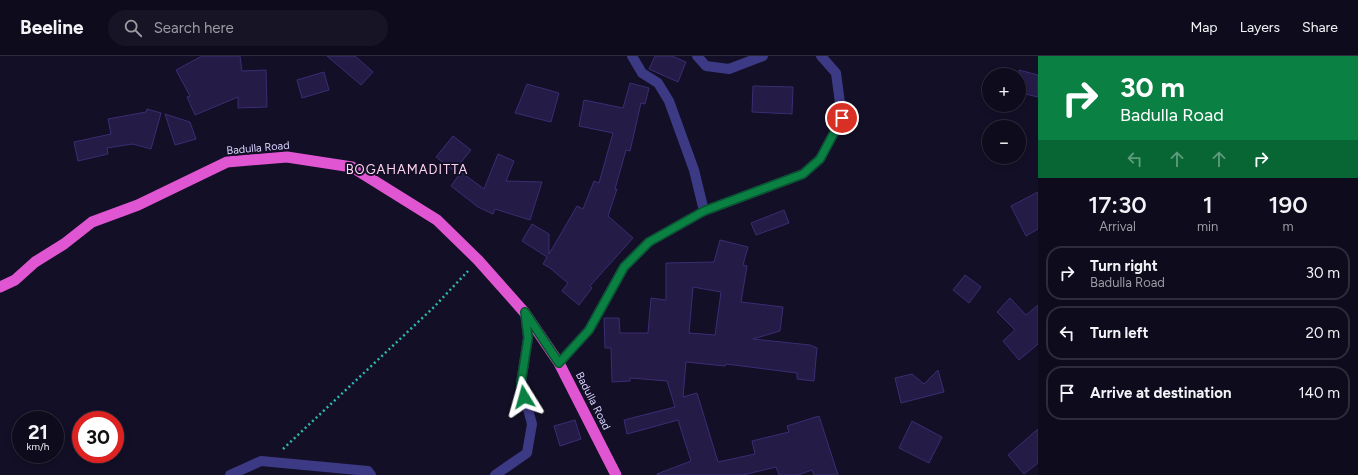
<!DOCTYPE html>
<meta charset="utf-8">
<style>
:root{--surface:#0e0b1c;--page:#171425;--text:#f1f3f6;--muted:#9b9ba3;--line:#2e2b3b}
body{margin:0;font-family:Figtree,sans-serif;background:var(--page);color:var(--text);height:100vh;display:flex;flex-direction:column;font-size:15px;white-space:nowrap}
*{box-sizing:border-box;margin:0}
p{font-size:13px;color:var(--muted)}
.icon{flex:none;width:22px;height:22px;fill:none;stroke:currentColor;stroke-width:2;stroke-linecap:round;stroke-linejoin:round}
.map{position:relative;flex:1;overflow:hidden}
.details{display:flex;flex-direction:column;background:var(--surface);width:320px}
.details>*{flex:none}
.banner{background:#0b8043;color:#fff;overflow:hidden}
.controls{position:absolute;left:982px;top:12px;display:grid;gap:8px}
.controls a{display:grid;place-items:center;width:44px;height:44px;border-radius:50%;background:var(--surface);box-shadow:0 2px 6px #0003,0 0 0 1px var(--line);font-size:20px}
.speed{position:absolute;left:12px;top:355px;display:flex;gap:8px;font-size:20px;font-weight:700;text-align:center}
.speed>*{display:grid;place-content:center;width:52px;height:52px;border-radius:50%;background:var(--surface);box-shadow:0 2px 6px #0003,0 0 0 1px var(--line);line-height:1}
.speed small{font-size:10px;font-weight:400}
.speed .limit{border:6px solid #d22;background:#fff;color:#111}
.pin{position:absolute;display:grid;place-items:center;width:34px;height:34px;color:#fff;margin:-17px;border:2px solid #fff;border-radius:50%;box-shadow:0 1px 4px #0007}
.me{position:absolute;width:44px;margin:-22px;rotate:352deg;stroke-linejoin:round;filter:drop-shadow(0 0 3px #0008)}
.turn{display:flex;align-items:center;gap:14px;height:84px;padding:0 16px;font-size:18px}
.turn .icon{width:52px;height:52px;stroke-width:2.5}
.turn b{display:block;font-size:28px;line-height:34px}
.lanes{display:flex;align-items:center;height:38px;padding:0 16px;background:#0003;justify-content:center;gap:20px;direction:ltr}
.lanes .off{opacity:.35}
.eta{display:flex;justify-content:space-evenly;align-items:center;height:68px;text-align:center}
.eta b{font-size:24px;font-weight:600;line-height:28px}
ul{padding:0;list-style:none}
li{display:flex;align-items:center;gap:12px;height:54px;margin:0 8px 6px;padding:0 8px;border:2px solid var(--line);border-radius:16px}
li div{flex:1}
li b{display:block;font-size:15px}
li em{font-style:normal}
header{display:flex;align-items:center;gap:24px;box-sizing:border-box;height:56px;padding:0 20px;background:var(--surface);border-bottom:1px solid var(--line)}
header strong{font-size:19px}
nav{display:flex;gap:22px;margin-inline-start:auto;font-size:14px}
.search{width:280px;height:36px;background:var(--page);display:flex;align-items:center;gap:10px;box-sizing:border-box;padding:0 14px;border-radius:22px;color:var(--muted);font-size:15px}
main{display:flex;flex:1;min-height:0}
.map>svg:first-child{display:block}
.building{fill:#241b47;stroke:#3b2d73;fill-rule:evenodd}
.lines{fill:none;stroke-linecap:round;stroke-linejoin:round}
.path{stroke:#2fb8b0;stroke-width:2.5;stroke-dasharray:2 3;stroke-linecap:butt}
.minor{stroke:#3d3a85;stroke-width:10}
.trunk{stroke:#e055d1;stroke-width:11}
.route-casing{stroke:#07532c;stroke-width:10}
.route{stroke:#0b8043;stroke-width:7}
.labels{text-anchor:middle;dominant-baseline:central;stroke-width:4;stroke-linejoin:round;paint-order:stroke}
.street-label{font-size:11px;fill:#d9d4ff;stroke:#130f26}
.quarter-label{font-size:13px;letter-spacing:1px;fill:#ffd6f0;stroke:#130f26}
</style>
<header>
<strong>Beeline</strong>
<div class="search"><svg class="icon" aria-label="search" viewBox="0 0 24 24"><circle cx="10" cy="10" r="6"/><path d="M15 15l6 6"/></svg>Search here</div>
<nav><a>Map</a><a>Layers</a><a>Share</a></nav>
</header>
<main>
<div class="map">
<svg width="1038" height="419" viewBox="0 0 1038 419">
<rect width="100%" height="100%" fill="#130f26"/>
<g class="building">
<path d="M 202,0 L 240,0 L 242,15 L 266,14 L 267,51 L 238,52 L 238,41 L 195,59 L 187,41 L 190,40 L 176,14 Z"/>
<path d="M 327,0 L 355,0 L 373,16 L 361,29 Z"/>
<path d="M 655,0 L 672,0 L 686,6 L 678,26 L 649,13 Z"/>
<path d="M 1019,14 L 1038,19 L 1038,41 L 1021,37 L 1022,30 L 1019,29 Z"/>
<path d="M 324,16 L 329,34 L 302,42 L 297,24 Z"/>
<path d="M 630,27 L 649,32 L 645,48 L 641,47 L 630,95 L 626,94 L 615,133 L 617,133 L 608,160 L 633,182 L 590,230 L 592,232 L 579,249 L 562,235 L 568,227 L 550,212 L 543,208 L 547,201 L 522,185 L 532,168 L 549,178 L 549,198 L 577,150 L 583,153 L 594,125 L 599,127 L 613,77 L 579,70 L 584,44 L 623,52 Z"/>
<path d="M 527,28 L 559,37 L 551,66 L 515,57 Z"/>
<path d="M 753,30 L 793,31 L 792,58 L 752,56 Z"/>
<path d="M 147,53 L 161,57 L 151,93 L 133,88 L 107,92 L 108,98 L 78,105 L 74,86 L 111,78 L 108,63 L 146,56 Z"/>
<path d="M 165,58 L 190,66 L 196,83 L 175,89 Z"/>
<path d="M 453,80 L 471,94 L 454,115 L 436,101 Z"/>
<path d="M 498,98 L 514,105 L 506,125 L 542,126 L 530,164 L 495,153 L 493,158 L 478,151 L 451,130 L 461,116 L 484,133 Z"/>
<path d="M 1038,136 L 1038,173 L 1026,180 L 1011,150 Z"/>
<path d="M 784,154 L 789,167 L 756,179 L 751,167 Z"/>
<path d="M 720,184 L 748,191 L 743,209 L 747,210 L 741,246 L 783,251 L 780,275 L 753,283 L 810,289 L 817,292 L 814,325 L 797,323 L 797,317 L 726,308 L 725,310 L 686,306 L 683,341 L 697,337 L 718,406 L 755,398 L 752,385 L 789,376 L 787,370 L 819,360 L 838,419 L 814,419 L 812,414 L 798,419 L 779,419 L 776,411 L 743,419 L 657,419 L 657,418 L 691,405 L 678,364 L 627,378 L 624,364 L 675,351 L 667,325 L 630,322 L 630,325 L 612,326 L 611,292 L 605,292 L 604,262 L 619,262 L 620,277 L 648,277 L 651,242 L 666,244 L 666,207 L 714,206 ZM 693,231 L 721,236 L 715,279 L 689,277 Z"/>
<path d="M 965,219 L 981,231 L 969,247 L 953,234 Z"/>
<path d="M 1010,242 L 1026,259 L 1038,249 L 1038,288 L 1019,304 L 1003,285 L 1015,274 L 997,256 Z"/>
<path d="M 938,314 L 944,336 L 901,347 L 895,322 L 912,318 L 924,328 Z"/>
<path d="M 575,364 L 581,383 L 560,390 L 554,370 Z"/>
<path d="M 912,365 L 942,381 L 929,407 L 899,392 Z"/>
<path d="M 1038,373 L 1038,407 L 1024,418 L 1008,399 Z"/>
</g>
<g class="lines">
<path class="path" d="M 283,393 L 433,252 L 468,215"/>
<g class="minor">
<path d="M 632,0 L 642,17 L 658,27 L 669,45 L 694,114 L 704,155"/>
<path d="M 697,0 L 706,10 L 729,13 L 763,0"/>
<path d="M 559,307 L 589,274 L 624,211 L 649,186 L 704,155 L 803,118 L 820,103 L 842,62 L 836,17 L 821,0"/>
<path d="M 230,419 L 261,405 L 368,415 L 371,419"/>
<path d="M 495,419 L 527,397 L 532,368 L 521,327 L 528,282 L 525,257"/>
</g>
<path class="trunk" d="M 0,231 L 15,224 L 35,206 L 64,188 L 92,166 L 138,149 L 227,106 L 287,101 L 352,111 L 437,164 L 478,204 L 525,257 L 559,307 L 616,419"/>
</g>
<g class="lines">
<defs>
<path id="route" d="M 524,341 L 521,327 L 528,282 L 525,256 L 559,307 L 589,274 L 624,211 L 649,186 L 704,155 L 803,118 L 820,103 L 842,62"/>
</defs>
<use href="#route" class="route-casing"/>
<use href="#route" class="route"/>
</g>
<g class="labels">
<g class="street-label">
<text transform="translate(258 92) rotate(-5)">Badulla Road</text>
<text transform="translate(593 345) rotate(63)">Badulla Road</text>
</g>
<g class="quarter-label">
<text x="407" y="113">BOGAHAMADITTA</text>
</g>
</g>
</svg>
<div class="controls">
<a>+</a>
<a>−</a>
</div>
<div class="speed"><div>21<small>km/h</small></div><div class="limit">30</div></div>
<div class="pin" style="left:842px;top:62px;background:#d93025"><svg class="icon" aria-label="arrive" viewBox="0 0 24 24"><path d="M6 21V4h12l-3 4 3 4H6"/></svg></div>
<svg class="me" style="left:524px;top:341px" viewBox="-20 -20 40 40"><path d="M0-17L14 15 0 8-14 15z" fill="#0b8043" stroke="#fff" stroke-width="4"/></svg>
</div>
<section class="details">
<div class="banner">
<div class="turn"><svg class="icon" aria-label="right" viewBox="0 0 24 24"><path d="M7 20v-9h11M14 6l5 5-5 5"/></svg><div><b>30 m</b>Badulla Road</div></div>
<div class="lanes"><svg class="icon off" aria-label="left" viewBox="0 0 24 24"><path d="M17 20v-9H6M10 6l-5 5 5 5"/></svg><svg class="icon off" aria-label="ahead" viewBox="0 0 24 24"><path d="M12 20V5M6 11l6-6 6 6"/></svg><svg class="icon off" aria-label="ahead" viewBox="0 0 24 24"><path d="M12 20V5M6 11l6-6 6 6"/></svg><svg class="icon" aria-label="right" viewBox="0 0 24 24"><path d="M7 20v-9h11M14 6l5 5-5 5"/></svg></div>
</div>
<div class="eta">
<div><b>17:30</b><p>Arrival</p></div>
<div><b>1</b><p>min</p></div>
<div><b>190</b><p>m</p></div>
</div>
<ul>
<li><svg class="icon" aria-label="right" viewBox="0 0 24 24"><path d="M7 20v-9h11M14 6l5 5-5 5"/></svg><div><b>Turn right</b><p>Badulla Road</p></div><em>30 m</em></li>
<li><svg class="icon" aria-label="left" viewBox="0 0 24 24"><path d="M17 20v-9H6M10 6l-5 5 5 5"/></svg><div><b>Turn left</b></div><em>20 m</em></li>
<li><svg class="icon" aria-label="arrive" viewBox="0 0 24 24"><path d="M6 21V4h12l-3 4 3 4H6"/></svg><div><b>Arrive at destination</b></div><em>140 m</em></li>
</ul>
</section>
</main>
